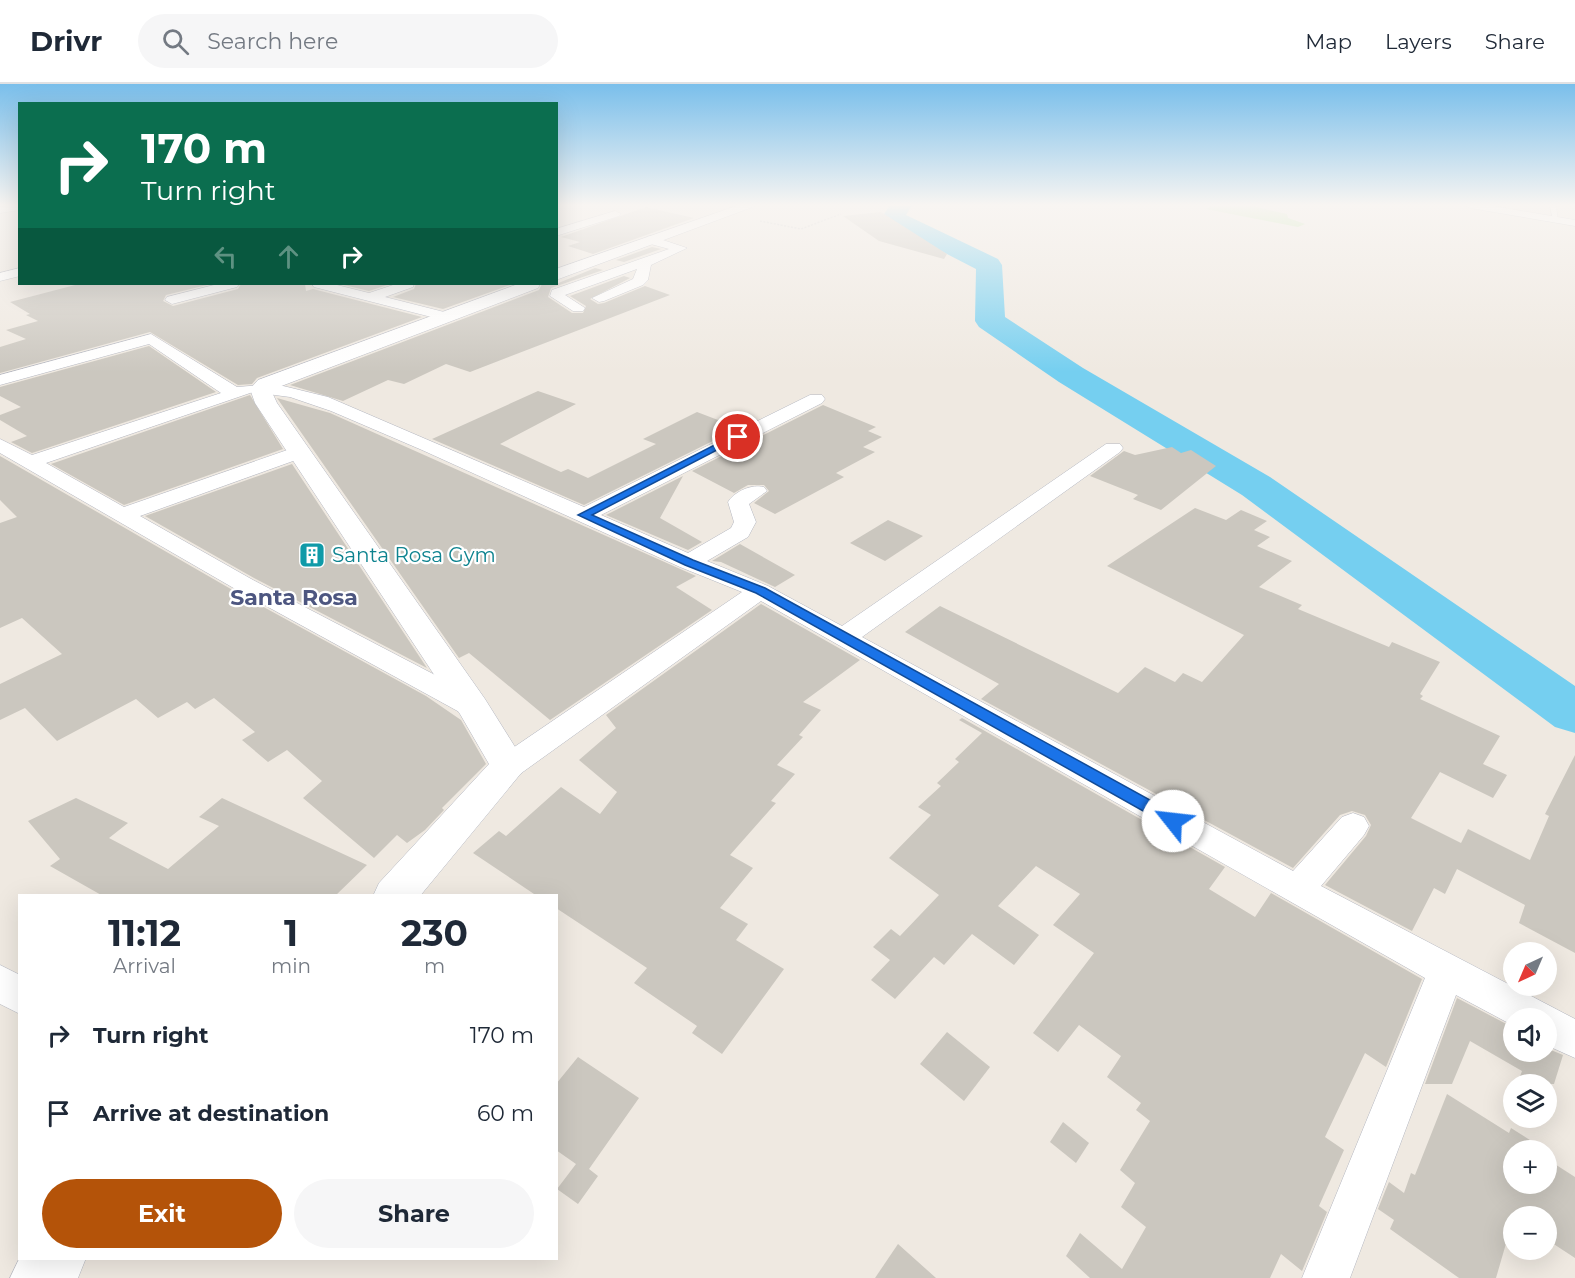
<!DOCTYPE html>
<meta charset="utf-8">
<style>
:root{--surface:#fff;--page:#f6f6f7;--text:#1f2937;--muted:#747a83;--line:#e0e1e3;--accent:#b45309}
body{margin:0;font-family:Montserrat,sans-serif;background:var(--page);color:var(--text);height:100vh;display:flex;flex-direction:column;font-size:22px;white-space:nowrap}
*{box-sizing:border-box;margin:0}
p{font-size:20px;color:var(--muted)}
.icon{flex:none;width:33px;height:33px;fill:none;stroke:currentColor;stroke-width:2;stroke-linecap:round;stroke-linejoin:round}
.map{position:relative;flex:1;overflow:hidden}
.side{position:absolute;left:18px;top:810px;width:540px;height:366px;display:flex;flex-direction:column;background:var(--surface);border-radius:0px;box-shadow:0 6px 24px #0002}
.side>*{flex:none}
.top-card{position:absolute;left:18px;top:18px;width:540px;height:183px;border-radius:0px;box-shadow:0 6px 24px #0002;background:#0b6e4f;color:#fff;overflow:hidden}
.needle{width:39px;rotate:224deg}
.buttons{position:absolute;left:1503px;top:858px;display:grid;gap:12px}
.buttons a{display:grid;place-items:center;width:54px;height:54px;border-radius:50%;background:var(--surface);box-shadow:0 6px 24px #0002;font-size:30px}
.pin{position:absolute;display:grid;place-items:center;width:51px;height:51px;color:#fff;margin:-26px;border:3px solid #fff;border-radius:50%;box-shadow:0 2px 6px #0007}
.me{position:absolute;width:66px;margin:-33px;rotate:299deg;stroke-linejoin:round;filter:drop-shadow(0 0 4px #0008)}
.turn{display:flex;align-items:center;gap:21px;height:126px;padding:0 24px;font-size:27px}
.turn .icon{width:78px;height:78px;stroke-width:2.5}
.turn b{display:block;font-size:42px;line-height:51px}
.lanes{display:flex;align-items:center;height:57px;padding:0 24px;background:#0003;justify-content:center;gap:30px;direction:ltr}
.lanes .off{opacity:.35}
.eta{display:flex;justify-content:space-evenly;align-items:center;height:102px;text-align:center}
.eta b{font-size:36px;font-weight:700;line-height:42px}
.action{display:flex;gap:12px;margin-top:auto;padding:12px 24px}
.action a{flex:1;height:69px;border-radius:36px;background:var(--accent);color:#fff;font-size:24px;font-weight:700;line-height:69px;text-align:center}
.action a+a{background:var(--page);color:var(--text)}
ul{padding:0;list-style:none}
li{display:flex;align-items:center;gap:18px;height:78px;padding:0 24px}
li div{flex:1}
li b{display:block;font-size:22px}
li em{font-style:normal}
header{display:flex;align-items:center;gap:36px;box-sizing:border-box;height:84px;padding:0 30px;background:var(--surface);border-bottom:2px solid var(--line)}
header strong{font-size:28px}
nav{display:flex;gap:33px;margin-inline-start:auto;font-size:21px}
.search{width:420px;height:54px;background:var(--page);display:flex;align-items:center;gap:15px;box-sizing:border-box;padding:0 21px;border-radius:33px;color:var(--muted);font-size:22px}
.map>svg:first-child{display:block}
.green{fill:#b6e59e}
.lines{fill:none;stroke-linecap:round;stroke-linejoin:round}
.river{fill:#75cff0;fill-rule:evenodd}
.building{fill:#cbc7bf;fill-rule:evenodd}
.lane-casing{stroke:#b4b7c1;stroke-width:1}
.street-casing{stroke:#b4b7c1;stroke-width:1}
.secondary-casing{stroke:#b4b7c1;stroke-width:1}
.path{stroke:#c9c9c9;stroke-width:1.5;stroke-dasharray:2 1.5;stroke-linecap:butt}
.lane{fill:#fff;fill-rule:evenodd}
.street{fill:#fff;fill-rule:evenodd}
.secondary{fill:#fff;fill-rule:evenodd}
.route{fill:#1a73e8;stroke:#114b97;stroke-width:1.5}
.labels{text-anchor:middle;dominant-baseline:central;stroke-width:4.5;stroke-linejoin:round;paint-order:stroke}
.culture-label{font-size:20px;fill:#0d838f;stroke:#fff;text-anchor:start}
.quarter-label{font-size:22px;font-weight:bold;fill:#4d5680;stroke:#fff}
</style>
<header>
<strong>Drivr</strong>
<div class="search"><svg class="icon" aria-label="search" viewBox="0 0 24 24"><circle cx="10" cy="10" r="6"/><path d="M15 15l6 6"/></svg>Search here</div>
<nav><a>Map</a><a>Layers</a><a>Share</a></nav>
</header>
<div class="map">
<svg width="1575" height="1194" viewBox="0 0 1575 1194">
<rect width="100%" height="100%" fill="#efe9e1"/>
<path class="green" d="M 1214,121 L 1247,121 L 1287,130 L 1288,134 L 1305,140 L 1298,143 L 1206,125 Z"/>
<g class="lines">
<path class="river" d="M 890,121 L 912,121 L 906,131 L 998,175 L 1002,181 L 1005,233 L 1083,284 L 1270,393 L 1575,602 L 1575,649 L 1555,643 L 1242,411 L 1059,298 L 979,243 L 975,237 L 976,185 L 885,138 L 882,133 Z"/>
</g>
<g class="building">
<path d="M 646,123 L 694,134 L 593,170 L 568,162 L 580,158 L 561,153 Z"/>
<path d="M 881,128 L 947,170 L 944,175 L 879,157 L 843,132 Z"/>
<path d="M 652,163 L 661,165 L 624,178 L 616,176 Z"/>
<path d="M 595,184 L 603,186 L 551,204 L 548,213 L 572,229 L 583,229 L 586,222 L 570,212 L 624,192 L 630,194 L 590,215 L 598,220 L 604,219 L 645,202 L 670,211 L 470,288 L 446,280 L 404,300 L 388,296 L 343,317 L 290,301 L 539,206 L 542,200 L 556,200 Z"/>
<path d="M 79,200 L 211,200 L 166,211 L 163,217 L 173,222 L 238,205 L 241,200 L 305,200 L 306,207 L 313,205 L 422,233 L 257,294 L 252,300 L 238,301 L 150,248 L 0,289 L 0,263 L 26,255 L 6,246 L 38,237 L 26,231 L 30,230 L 10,218 Z"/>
<path d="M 340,200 L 390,200 L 369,207 Z"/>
<path d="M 416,200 L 513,200 L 443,225 L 393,213 L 414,205 Z"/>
<path d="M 149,262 L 216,308 L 32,369 L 11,358 L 27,352 L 0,336 L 0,331 L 21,323 L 0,312 L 0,303 Z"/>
<path d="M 538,307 L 576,320 L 500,360 L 561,388 L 568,385 L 588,394 L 656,360 L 643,355 L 697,328 L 718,336 L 730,330 L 751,338 L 584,421 L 432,355 Z"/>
<path d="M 250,311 L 283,365 L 124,421 L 51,380 Z"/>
<path d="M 277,314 L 330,329 L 696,492 L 676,503 L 712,526 L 550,636 L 469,569 L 459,574 Z"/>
<path d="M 823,321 L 876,343 L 868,347 L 882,353 L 863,363 L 875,368 L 836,389 L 844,393 L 775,430 L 754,419 L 769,407 L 764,401 L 748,401 L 734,409 L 692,387 Z"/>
<path d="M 1172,363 L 1181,369 L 1191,366 L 1216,382 L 1161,426 L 1133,415 L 1138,411 L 1090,392 L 1124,367 L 1135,371 Z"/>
<path d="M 0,372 L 236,508 L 426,612 L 461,636 L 486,680 L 442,724 L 444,726 L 425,746 L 407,759 L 397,751 L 374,774 L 303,714 L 322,697 L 287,666 L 268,678 L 242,656 L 255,648 L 214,614 L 195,625 L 187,618 L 158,634 L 136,615 L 57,657 L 25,624 L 0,636 L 0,600 L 62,570 L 22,534 L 0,544 L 0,439 L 17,433 L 0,416 Z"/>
<path d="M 292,380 L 427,584 L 254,494 L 145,432 Z"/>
<path d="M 683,392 L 660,434 L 702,458 L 688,466 L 606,431 Z"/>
<path d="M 1195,424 L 1226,436 L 1241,426 L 1267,437 L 1254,446 L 1270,453 L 1257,462 L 1292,477 L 1259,503 L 1302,521 L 1298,525 L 1389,563 L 1392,558 L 1440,578 L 1420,610 L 1423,612 L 1420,615 L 1500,652 L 1483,680 L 1507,691 L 1493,714 L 1440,688 L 1411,734 L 1461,759 L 1468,745 L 1530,776 L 1549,732 L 1545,730 L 1575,671 L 1575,869 L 1519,839 L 1525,821 L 1457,785 L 1445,810 L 1434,804 L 1412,847 L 1325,801 L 1366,752 L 1371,741 L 1365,731 L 1352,727 L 1340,731 L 1293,784 L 981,615 L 999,600 L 905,548 L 940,522 L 1118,609 L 1145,583 L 1175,598 L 1183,589 L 1202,598 L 1244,551 L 1107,482 Z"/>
<path d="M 888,436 L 923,452 L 885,477 L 850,459 Z"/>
<path d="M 740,460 L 795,491 L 775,503 L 721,478 L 712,477 Z"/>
<path d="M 761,520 L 860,576 L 803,618 L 821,626 L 799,651 L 803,653 L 777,681 L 795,690 L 771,717 L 776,719 L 730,771 L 753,784 L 720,824 L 748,840 L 736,856 L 784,885 L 722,970 L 692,949 L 697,942 L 634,899 L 647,884 L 556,824 L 556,812 L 537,812 L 473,769 L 499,747 L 506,752 L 561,703 L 600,730 L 617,708 L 579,676 L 616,644 L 606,631 Z"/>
<path d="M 962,634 L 1225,783 L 1209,805 L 1255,833 L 1271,809 L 1422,895 L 1386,983 L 1365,969 L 1325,1053 L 1344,1066 L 1319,1122 L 1327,1128 L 1302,1187 L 1281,1170 L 1270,1194 L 1090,1194 L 1066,1172 L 1080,1149 L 1122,1185 L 1146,1143 L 1121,1123 L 1135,1099 L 1120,1086 L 1150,1037 L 1136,1026 L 1141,1019 L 1107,993 L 1121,972 L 1079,941 L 1058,968 L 1033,949 L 1094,869 L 1053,841 L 1080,810 L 1036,782 L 998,822 L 1039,851 L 1014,881 L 972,850 L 944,881 L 934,873 L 895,915 L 871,896 L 890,876 L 873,863 L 891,845 L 900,852 L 939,811 L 889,774 L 931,731 L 918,723 L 941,702 L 937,699 L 959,678 L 955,675 L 982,649 L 959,636 Z"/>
<path d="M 76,714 L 128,739 L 109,754 L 168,785 L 219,742 L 199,733 L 222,714 L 367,781 L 335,812 L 103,812 L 50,782 L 60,775 L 28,737 Z"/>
<path d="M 1457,914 L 1514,944 L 1514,968 L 1546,968 L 1546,964 L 1563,971 L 1554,1000 L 1517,1000 L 1522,987 L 1470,957 L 1452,1000 L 1425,1000 Z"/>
<path d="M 947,948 L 990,983 L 964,1017 L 920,980 Z"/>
<path d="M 578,973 L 639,1014 L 589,1085 L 598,1092 L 578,1120 L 557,1105 L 576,1080 L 556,1066 L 556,1000 Z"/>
<path d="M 1447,1010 L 1509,1049 L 1511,1044 L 1552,1070 L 1550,1077 L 1575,1093 L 1575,1174 L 1546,1155 L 1546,1132 L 1514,1132 L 1496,1194 L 1459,1194 L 1390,1145 L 1394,1136 L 1378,1125 L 1386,1105 L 1389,1098 L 1404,1109 L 1411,1089 L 1415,1091 ZM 1514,1066 L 1546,1066 L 1546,1100 L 1514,1100 Z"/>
<path d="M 1063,1038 L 1089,1059 L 1076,1079 L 1050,1058 Z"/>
<path d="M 898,1160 L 936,1194 L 875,1194 Z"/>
</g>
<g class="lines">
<defs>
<path id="lane" d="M 1550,121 L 1556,121 L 1558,137 L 1553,136 Z"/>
<g id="street">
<path d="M 20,121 L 20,126 L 0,129 L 0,123 Z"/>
<path d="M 1465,121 L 1487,121 L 1575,136 L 1575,142 L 1470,124 Z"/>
<path d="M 615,127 L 621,130 L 619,132 L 556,152 L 556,145 Z"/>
<path d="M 651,152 L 687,164 L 651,181 L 648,196 L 643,201 L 604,217 L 599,218 L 592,214 L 633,195 L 637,185 L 565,211 L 585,224 L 583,227 L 573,227 L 550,212 L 552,206 L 669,165 L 647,159 L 647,153 Z"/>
<path d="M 20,184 L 20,192 L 0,197 L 0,189 Z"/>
<path d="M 218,200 L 239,200 L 237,203 L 172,220 L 165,216 L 167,213 Z"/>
<path d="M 312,200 L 333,200 L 369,209 L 396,200 L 414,200 L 413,203 L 385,213 L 448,229 L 450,232 L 443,236 L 314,203 Z"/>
<path d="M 151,250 L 237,303 L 275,300 L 328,313 L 584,423 L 810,311 L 822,311 L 825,315 L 822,319 L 601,431 L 688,469 L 731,444 L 734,438 L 728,418 C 735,407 752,400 764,403 L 767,407 L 749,420 L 756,438 L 748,453 L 707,477 L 768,502 L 842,542 L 1106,360 L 1120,360 L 1123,364 L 1120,368 L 862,553 L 1293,787 L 1342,733 L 1353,729 L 1364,733 L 1369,742 L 1364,751 L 1321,802 L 1575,935 L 1575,974 L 1546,961 L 1546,934 L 1514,934 L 1514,942 L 1456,911 L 1350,1194 L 1302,1194 L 1425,894 L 761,517 L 520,690 L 509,693 L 498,690 L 494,682 L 498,674 L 742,508 L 680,483 L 422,366 L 331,327 L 290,313 L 253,308 L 46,379 L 124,423 L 293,364 L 307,364 L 310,368 L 307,372 L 140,432 L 253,496 L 483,616 L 487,623 L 483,630 L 473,633 L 463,630 L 237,506 L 0,369 L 0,355 L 32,371 L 221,309 L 149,260 L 0,301 L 0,291 Z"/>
<path d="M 0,881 L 20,891 L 20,930 L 0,920 Z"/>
</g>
<g id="secondary">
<path d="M 739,121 L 758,121 L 556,196 L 556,185 Z"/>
<path d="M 518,200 L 540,200 L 538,204 L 271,306 L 277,319 L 485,615 L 527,682 L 420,812 L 373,812 L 379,799 L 489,680 L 460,630 L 255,319 L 250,305 L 258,296 Z"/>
<path d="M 20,1173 L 20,1174 L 86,1174 L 78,1194 L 10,1194 Z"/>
</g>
</defs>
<use href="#lane" class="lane-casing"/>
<use href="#street" class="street-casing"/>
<use href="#secondary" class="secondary-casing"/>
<path class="path" d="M 760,137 L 801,145 L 841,130"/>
<use href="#lane" class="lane"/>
<use href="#street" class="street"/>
<use href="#secondary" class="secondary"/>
</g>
<linearGradient id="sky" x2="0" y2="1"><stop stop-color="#7abfeb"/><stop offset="0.42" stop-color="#f8f5f2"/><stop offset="1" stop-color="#f8f5f2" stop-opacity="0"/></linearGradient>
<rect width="1575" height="288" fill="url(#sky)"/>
<path class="route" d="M 734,351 L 742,353 L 592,431 L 693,476 L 765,504 L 1179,732 L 1181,737 L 1179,741 L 1168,741 L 756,509 L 685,481 L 578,431 Z"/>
<defs>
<symbol id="building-square" viewBox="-11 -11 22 22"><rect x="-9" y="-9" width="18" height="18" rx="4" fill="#0f9aa8" stroke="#fff"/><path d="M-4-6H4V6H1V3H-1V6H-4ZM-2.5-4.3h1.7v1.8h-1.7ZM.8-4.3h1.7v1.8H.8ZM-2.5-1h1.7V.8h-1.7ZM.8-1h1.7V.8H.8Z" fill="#fff"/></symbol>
</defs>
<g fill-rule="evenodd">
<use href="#building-square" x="297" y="456" width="30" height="30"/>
</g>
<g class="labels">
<g class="culture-label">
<text x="332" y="471">Santa Rosa Gym</text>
</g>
<g class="quarter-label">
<text x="294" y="513">Santa Rosa</text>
</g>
</g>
</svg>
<div class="buttons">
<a><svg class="needle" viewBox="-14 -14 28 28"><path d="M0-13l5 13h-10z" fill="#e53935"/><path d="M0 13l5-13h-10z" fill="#747a83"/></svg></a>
<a><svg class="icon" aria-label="sound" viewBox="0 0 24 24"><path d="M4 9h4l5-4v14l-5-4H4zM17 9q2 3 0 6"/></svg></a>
<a><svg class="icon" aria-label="layers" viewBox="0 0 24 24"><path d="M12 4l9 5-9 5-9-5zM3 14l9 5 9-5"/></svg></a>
<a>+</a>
<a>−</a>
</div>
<div class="pin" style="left:738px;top:353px;background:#d93025"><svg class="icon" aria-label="arrive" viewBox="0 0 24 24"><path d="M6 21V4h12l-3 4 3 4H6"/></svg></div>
<svg class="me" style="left:1173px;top:737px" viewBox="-20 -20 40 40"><circle r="19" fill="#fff"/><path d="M0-13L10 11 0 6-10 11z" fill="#1a73e8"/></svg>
<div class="top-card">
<div class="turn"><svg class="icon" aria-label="right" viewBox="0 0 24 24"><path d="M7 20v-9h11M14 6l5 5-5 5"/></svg><div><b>170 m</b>Turn right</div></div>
<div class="lanes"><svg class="icon off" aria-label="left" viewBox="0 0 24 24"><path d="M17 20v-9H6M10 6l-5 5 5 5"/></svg><svg class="icon off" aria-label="ahead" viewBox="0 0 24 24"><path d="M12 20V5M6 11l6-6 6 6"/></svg><svg class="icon" aria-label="right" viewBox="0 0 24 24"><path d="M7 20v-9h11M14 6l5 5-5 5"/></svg></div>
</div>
<section class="side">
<div class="eta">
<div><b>11:12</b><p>Arrival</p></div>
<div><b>1</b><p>min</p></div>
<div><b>230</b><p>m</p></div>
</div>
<ul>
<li><svg class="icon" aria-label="right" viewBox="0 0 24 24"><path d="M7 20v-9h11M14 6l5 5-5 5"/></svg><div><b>Turn right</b></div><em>170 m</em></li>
<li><svg class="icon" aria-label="arrive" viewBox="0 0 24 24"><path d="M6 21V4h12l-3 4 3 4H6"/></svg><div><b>Arrive at destination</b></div><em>60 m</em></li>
</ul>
<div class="action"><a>Exit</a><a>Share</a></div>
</section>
</div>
